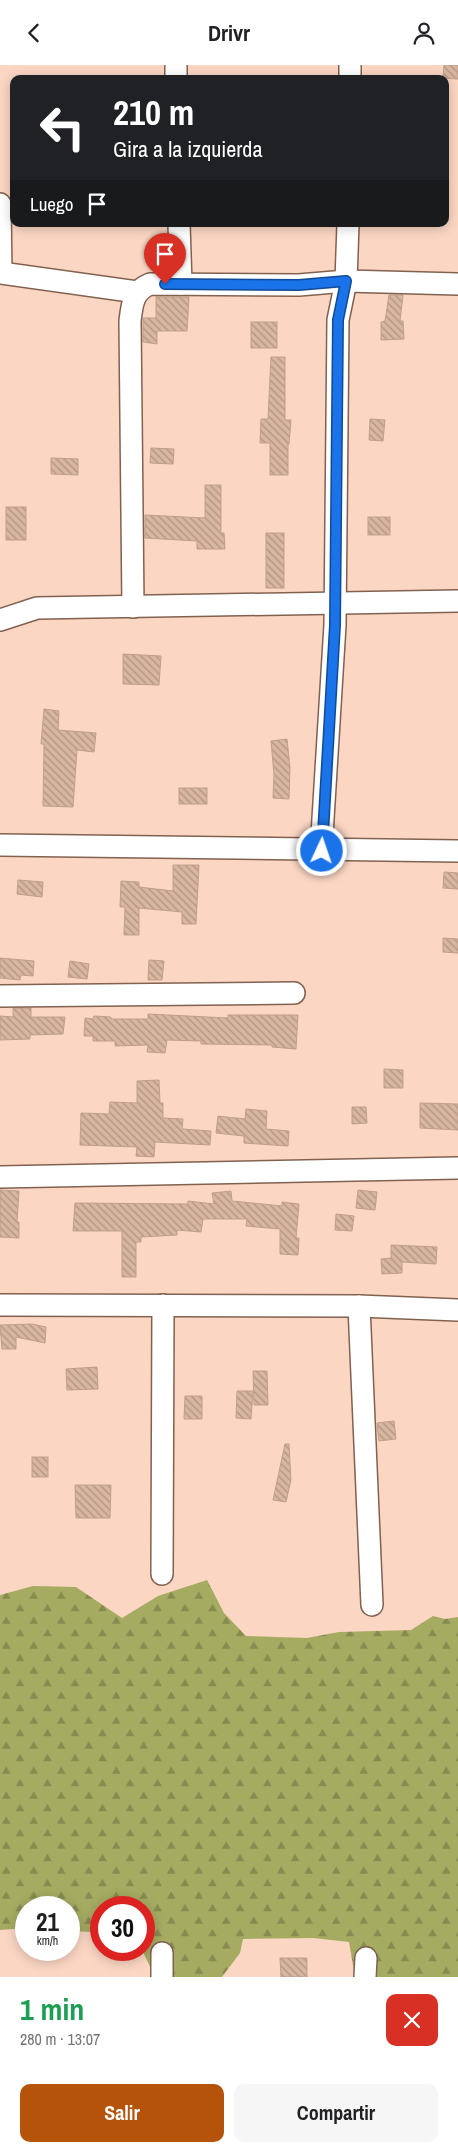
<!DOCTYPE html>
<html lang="es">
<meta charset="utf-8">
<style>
:root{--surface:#fff;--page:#f6f6f6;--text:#202124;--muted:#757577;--accent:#b45309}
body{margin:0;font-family:"Archivo Narrow",sans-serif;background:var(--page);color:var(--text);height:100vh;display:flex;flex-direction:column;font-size:19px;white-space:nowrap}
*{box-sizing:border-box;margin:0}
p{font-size:16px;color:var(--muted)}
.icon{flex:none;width:28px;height:28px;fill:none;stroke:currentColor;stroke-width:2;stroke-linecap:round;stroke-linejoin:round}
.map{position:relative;height:1912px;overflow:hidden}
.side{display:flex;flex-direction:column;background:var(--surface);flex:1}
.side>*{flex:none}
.hud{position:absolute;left:10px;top:10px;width:439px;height:152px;border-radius:10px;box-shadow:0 2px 12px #0003;background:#202124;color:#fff;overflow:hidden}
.speed{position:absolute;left:15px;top:1831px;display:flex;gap:10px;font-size:25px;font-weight:700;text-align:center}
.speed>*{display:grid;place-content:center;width:65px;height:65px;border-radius:50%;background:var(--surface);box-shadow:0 2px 12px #0003;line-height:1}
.speed small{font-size:12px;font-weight:400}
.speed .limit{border:8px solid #d22;background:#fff;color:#111}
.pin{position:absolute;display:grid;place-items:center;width:42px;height:42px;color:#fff;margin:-51px -21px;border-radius:50% 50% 50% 0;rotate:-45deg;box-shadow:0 0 5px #0007}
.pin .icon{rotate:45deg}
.me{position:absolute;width:55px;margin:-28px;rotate:3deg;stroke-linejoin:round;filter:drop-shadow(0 0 4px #0008)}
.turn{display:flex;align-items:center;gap:18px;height:105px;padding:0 20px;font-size:22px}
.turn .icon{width:65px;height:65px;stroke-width:2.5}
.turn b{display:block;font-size:35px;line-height:42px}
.then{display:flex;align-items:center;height:48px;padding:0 20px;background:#0003;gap:10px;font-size:19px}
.round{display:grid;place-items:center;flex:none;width:52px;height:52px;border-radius:10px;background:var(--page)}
.summary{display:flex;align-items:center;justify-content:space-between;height:85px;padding:0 20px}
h1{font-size:30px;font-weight:700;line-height:38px;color:#1e9e55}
.action{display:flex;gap:10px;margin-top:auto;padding:10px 20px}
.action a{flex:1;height:58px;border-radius:10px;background:var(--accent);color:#fff;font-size:20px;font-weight:700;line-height:58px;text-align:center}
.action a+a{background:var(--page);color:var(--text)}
header{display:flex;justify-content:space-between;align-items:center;height:65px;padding:0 20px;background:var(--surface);font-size:22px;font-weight:700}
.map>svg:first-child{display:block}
.forest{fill:url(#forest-firs)}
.building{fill:url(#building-back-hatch);stroke:#c09f8a}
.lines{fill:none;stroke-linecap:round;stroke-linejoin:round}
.minor-casing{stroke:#816150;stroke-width:24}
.minor{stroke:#fff;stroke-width:21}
.route-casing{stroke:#114b97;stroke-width:12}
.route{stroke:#1a73e8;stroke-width:9}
</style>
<header><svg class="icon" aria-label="back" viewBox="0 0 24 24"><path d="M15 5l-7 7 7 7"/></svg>Drivr<svg class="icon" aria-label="person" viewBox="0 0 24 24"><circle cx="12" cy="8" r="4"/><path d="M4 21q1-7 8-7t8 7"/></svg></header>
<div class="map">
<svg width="458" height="1912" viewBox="0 0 458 1912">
<defs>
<pattern id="forest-firs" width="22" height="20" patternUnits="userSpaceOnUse" patternTransform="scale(1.25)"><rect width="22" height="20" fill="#a6ab62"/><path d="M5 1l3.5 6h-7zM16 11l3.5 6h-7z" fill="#888b50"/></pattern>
<pattern id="building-back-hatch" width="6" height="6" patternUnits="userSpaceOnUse" patternTransform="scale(1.25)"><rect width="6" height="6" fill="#d8b6a0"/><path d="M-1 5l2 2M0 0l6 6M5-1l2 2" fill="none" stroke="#b09482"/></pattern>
</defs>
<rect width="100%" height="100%" fill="#fbd6c3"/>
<path class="forest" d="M 207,1515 L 224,1548 L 246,1571 L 307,1573 L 339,1567 L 411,1565 L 433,1551 L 445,1554 L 458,1552 L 458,1912 L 355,1912 L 349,1877 L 313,1873 L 243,1874 L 240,1888 L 222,1912 L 155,1912 L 142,1885 L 144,1885 L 144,1842 L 101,1842 L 101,1864 L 91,1867 L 69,1866 L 69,1842 L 26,1842 L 26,1863 L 0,1865 L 0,1530 L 33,1521 L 76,1522 L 122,1553 L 158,1531 Z"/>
<g class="building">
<path d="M 444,0 L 458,0 L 458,14 L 443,13 Z"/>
<path d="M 389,230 L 403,230 L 400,256 L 403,256 L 404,274 L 381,275 L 381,257 L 385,256 Z"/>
<path d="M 156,232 L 189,232 L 187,266 L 157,266 L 157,279 L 143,277 L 143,253 L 156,253 Z"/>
<rect x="251" y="257" width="26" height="26"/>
<path d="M 271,292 L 285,292 L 285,355 L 291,355 L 289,379 L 288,379 L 288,410 L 270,410 L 270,378 L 260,378 L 261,354 L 268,354 Z"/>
<path d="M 370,354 L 385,355 L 383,376 L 369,375 Z"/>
<path d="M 151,383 L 174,384 L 173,399 L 150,398 Z"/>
<path d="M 51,393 L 78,394 L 78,410 L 51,409 Z"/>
<path d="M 205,420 L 221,420 L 221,468 L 224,468 L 225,484 L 197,484 L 197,476 L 145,473 L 145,450 L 205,453 Z"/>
<rect x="6" y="442" width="20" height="33"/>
<rect x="368" y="452" width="22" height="18"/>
<rect x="266" y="468" width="18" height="55"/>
<path d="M 123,589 L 161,591 L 159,620 L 123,619 Z"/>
<path d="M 44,644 L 59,646 L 58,665 L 96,668 L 94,687 L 77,685 L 73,742 L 43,741 L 44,679 L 41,679 Z"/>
<path d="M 287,674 L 290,703 L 289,734 L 273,733 L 274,710 L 271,676 Z"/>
<rect x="179" y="723" width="28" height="16"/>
<path d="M 173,800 L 199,800 L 196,859 L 182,859 L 182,847 L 139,843 L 139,870 L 124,870 L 125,842 L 120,842 L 121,816 L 139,817 L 139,822 L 173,826 Z"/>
<path d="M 444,807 L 458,808 L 458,824 L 443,823 Z"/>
<path d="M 18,815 L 43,817 L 42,832 L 17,829 Z"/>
<path d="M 443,873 L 458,874 L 458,888 L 443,887 Z"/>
<path d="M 0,893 L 34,896 L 33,911 L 21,910 L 20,915 L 0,913 Z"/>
<path d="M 149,895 L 164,896 L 162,915 L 148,915 Z"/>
<path d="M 70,896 L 89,899 L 87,914 L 68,912 Z"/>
<path d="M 13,943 L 31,943 L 31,952 L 65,952 L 63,969 L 30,970 L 30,974 L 0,975 L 0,951 L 13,952 Z"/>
<path d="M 148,949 L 228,953 L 228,950 L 298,950 L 296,984 L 272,982 L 272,980 L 201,979 L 201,976 L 167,975 L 165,988 L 147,987 L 148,980 L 115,981 L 115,976 L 93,976 L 93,971 L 84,971 L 85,953 L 93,954 L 94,951 L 111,952 L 111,954 L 148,954 Z"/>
<path d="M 384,1004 L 403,1005 L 403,1023 L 384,1023 Z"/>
<path d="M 159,1015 L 160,1038 L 163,1038 L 163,1053 L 183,1054 L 182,1064 L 211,1066 L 210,1080 L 155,1077 L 154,1092 L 136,1091 L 137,1082 L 80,1080 L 81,1048 L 109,1049 L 110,1037 L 137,1038 L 137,1016 Z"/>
<path d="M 420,1038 L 458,1039 L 458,1065 L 420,1063 Z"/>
<path d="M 352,1042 L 366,1042 L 367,1058 L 352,1059 Z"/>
<path d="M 246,1044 L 267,1046 L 266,1064 L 289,1066 L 288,1081 L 244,1078 L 244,1071 L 216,1068 L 218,1051 L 245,1054 Z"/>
<path d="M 0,1125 L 19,1126 L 17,1157 L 19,1157 L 19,1173 L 0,1172 Z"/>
<path d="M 358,1125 L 377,1127 L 375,1145 L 356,1143 Z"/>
<path d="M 231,1126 L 232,1136 L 282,1141 L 282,1137 L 299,1139 L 296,1173 L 299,1173 L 298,1190 L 280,1189 L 280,1164 L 246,1161 L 247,1154 L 203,1154 L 201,1167 L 177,1165 L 177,1170 L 141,1172 L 141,1177 L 136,1177 L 136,1212 L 122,1212 L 122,1166 L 73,1166 L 75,1138 L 188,1139 L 188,1136 L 214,1139 L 212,1128 Z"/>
<path d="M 336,1149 L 354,1151 L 352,1166 L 335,1165 Z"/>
<path d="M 391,1180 L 437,1182 L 436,1199 L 402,1197 L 402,1208 L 382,1209 L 381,1194 L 391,1193 Z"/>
<path d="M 32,1259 L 46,1262 L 45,1278 L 16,1272 L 16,1284 L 2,1284 L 0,1260 Z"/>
<path d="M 97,1302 L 98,1324 L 67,1325 L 66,1304 Z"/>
<path d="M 253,1306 L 267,1306 L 268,1340 L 254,1340 Z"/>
<path d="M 237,1326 L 253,1326 L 251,1354 L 236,1353 Z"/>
<path d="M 185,1331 L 202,1331 L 202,1354 L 184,1354 Z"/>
<path d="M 394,1356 L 396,1374 L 379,1376 L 377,1358 Z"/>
<path d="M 285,1379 L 289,1379 L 291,1415 L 286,1437 L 273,1435 Z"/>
<rect x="32" y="1392" width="16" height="20"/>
<path d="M 75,1420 L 111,1420 L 110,1453 L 76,1453 Z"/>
<path d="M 280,1893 L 307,1893 L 307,1912 L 281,1912 Z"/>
</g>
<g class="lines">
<defs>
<g id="minor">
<path d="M 176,0 L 176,14"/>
<path d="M 350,14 L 350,0"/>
<path d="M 0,139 L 1,208 L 137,227"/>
<path d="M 179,159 L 181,219"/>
<path d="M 133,542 L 130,256 C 132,239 133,226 150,219 L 299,220 L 346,216 L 458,219"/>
<path d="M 0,555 L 37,543 L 458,536"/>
<path d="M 0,780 L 458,786"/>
<path d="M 321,786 L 335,560 L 338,255 L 346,216 L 348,159"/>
<path d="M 0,931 L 294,928"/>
<path d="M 0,1112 L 458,1103"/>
<path d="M 0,1240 L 359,1241 L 458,1245"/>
<path d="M 359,1241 L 372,1540"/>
<path d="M 162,1509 L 163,1240"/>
<path d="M 162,1888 L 162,1912"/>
<path d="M 365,1912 L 366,1893"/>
</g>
</defs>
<use href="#minor" class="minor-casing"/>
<use href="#minor" class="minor"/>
</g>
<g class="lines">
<defs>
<path id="route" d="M 165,219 L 299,220 L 346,216 L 338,255 L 335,560 L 322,786"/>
</defs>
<use href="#route" class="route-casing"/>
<use href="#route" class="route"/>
</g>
</svg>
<div class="speed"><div>21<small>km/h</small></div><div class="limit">30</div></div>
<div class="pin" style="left:165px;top:219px;background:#d93025"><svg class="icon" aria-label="arrive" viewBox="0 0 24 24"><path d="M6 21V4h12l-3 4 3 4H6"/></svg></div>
<svg class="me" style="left:322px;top:786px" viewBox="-20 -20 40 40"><circle r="17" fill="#1a73e8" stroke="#fff" stroke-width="3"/><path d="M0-11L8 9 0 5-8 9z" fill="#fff"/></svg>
<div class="hud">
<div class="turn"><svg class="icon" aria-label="left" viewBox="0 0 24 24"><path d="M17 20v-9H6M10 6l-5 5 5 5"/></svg><div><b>210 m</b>Gira a la izquierda</div></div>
<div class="then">Luego<svg class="icon" aria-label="arrive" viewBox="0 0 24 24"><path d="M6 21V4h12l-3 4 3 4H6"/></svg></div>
</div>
</div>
<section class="side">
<div class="summary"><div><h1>1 min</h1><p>280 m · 13:07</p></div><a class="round" style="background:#d93025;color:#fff"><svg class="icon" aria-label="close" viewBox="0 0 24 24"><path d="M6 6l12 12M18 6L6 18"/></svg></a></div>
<div class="action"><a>Salir</a><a>Compartir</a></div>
</section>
